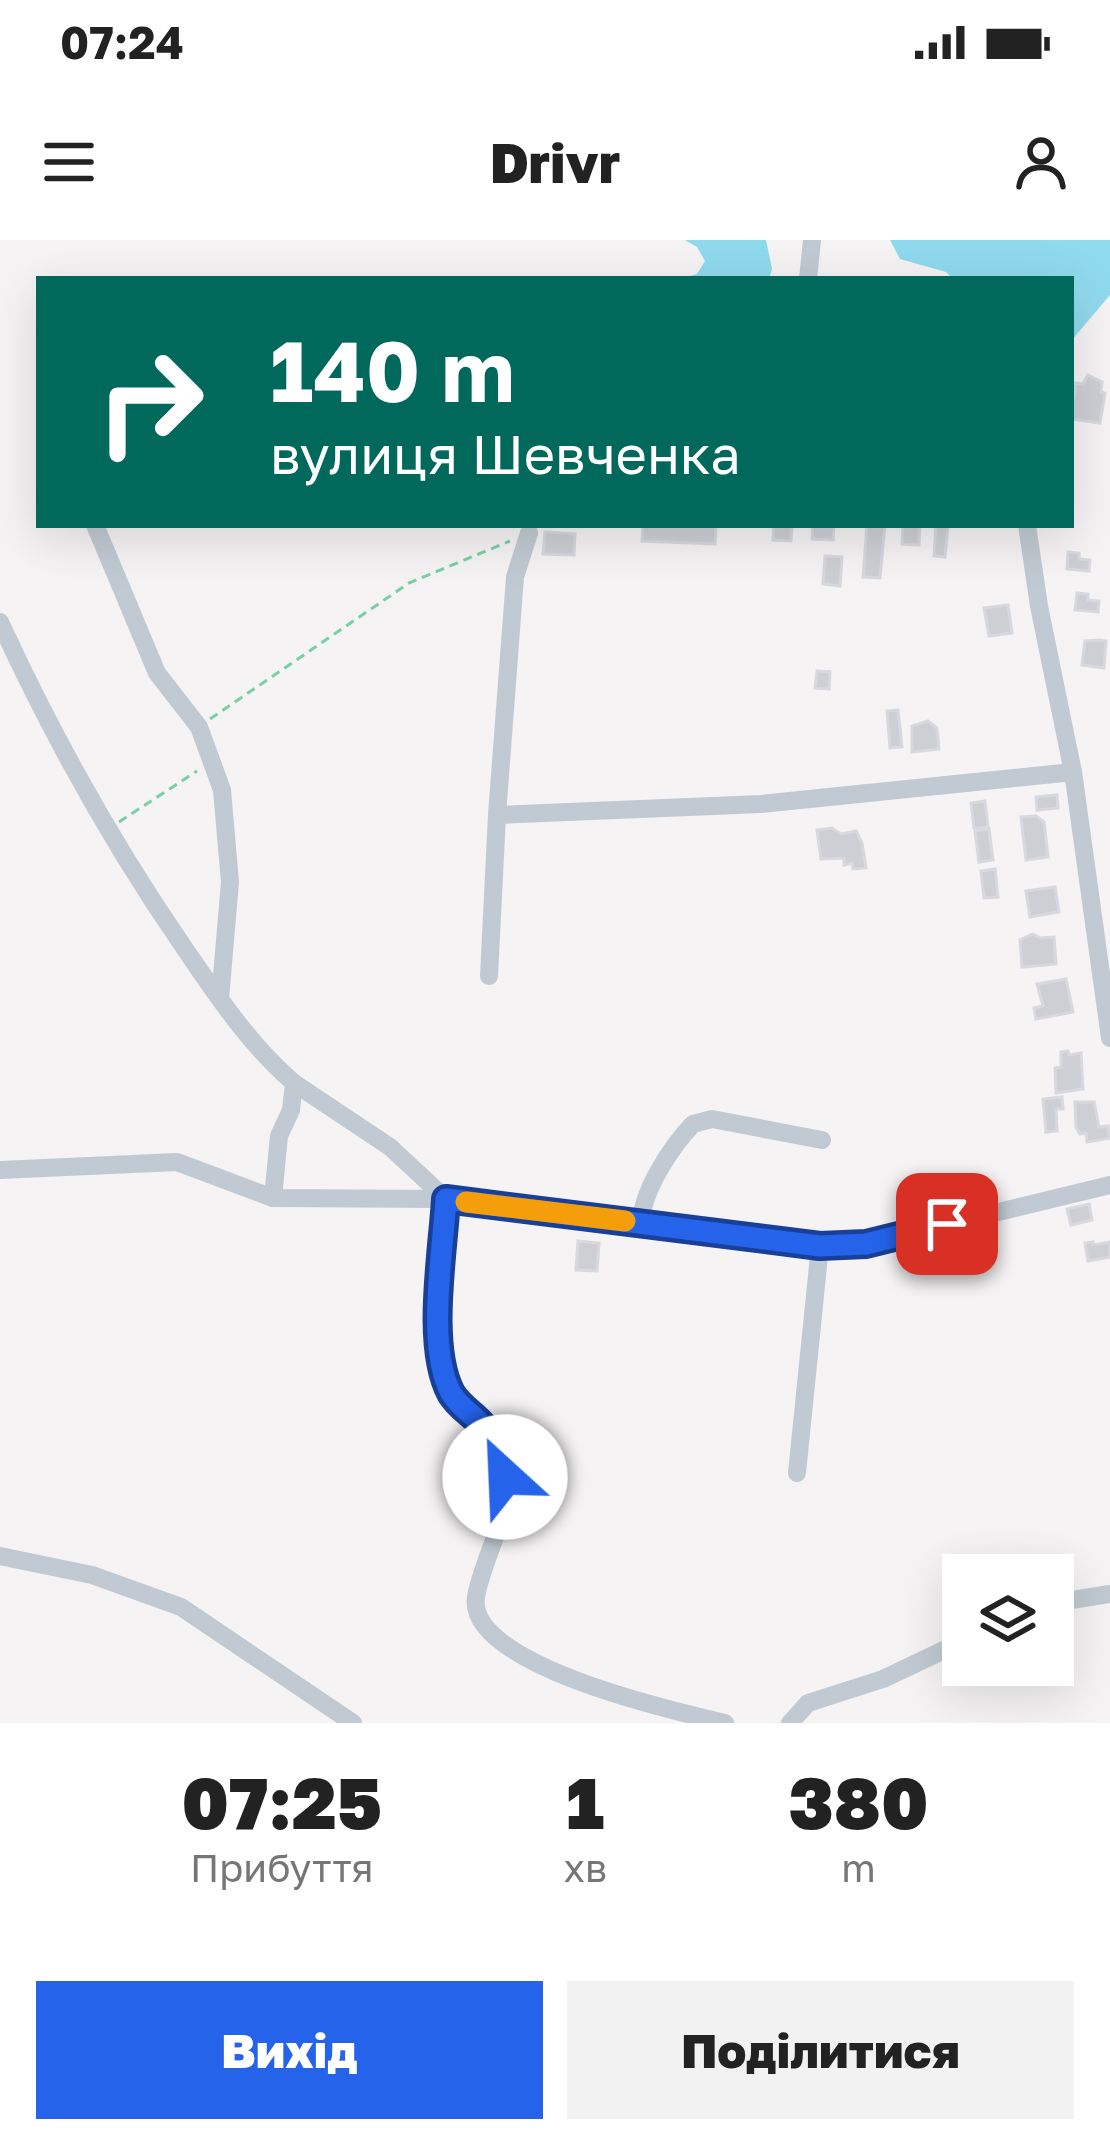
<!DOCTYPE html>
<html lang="uk">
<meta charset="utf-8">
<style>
:root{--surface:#fff;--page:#f2f2f2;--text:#222;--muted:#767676;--accent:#2563eb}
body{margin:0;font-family:"Golos Text",sans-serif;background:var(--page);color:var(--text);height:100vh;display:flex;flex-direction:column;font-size:45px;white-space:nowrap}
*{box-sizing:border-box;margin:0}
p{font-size:39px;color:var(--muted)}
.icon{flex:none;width:66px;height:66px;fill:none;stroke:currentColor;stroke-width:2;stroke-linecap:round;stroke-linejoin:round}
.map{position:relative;height:1483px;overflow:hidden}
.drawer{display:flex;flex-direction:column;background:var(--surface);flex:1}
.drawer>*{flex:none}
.hud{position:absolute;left:36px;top:36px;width:1038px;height:252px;border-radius:0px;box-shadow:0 12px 48px #0002;background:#00695c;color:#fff;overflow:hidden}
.tools{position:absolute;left:942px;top:1314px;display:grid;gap:24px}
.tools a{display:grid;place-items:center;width:132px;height:132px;border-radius:0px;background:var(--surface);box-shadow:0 12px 48px #0002;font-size:60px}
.pin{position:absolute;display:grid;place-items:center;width:102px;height:102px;color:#fff;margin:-51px;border-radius:24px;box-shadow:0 6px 18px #0006}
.me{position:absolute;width:132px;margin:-66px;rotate:335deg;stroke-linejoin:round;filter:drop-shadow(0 0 9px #0008)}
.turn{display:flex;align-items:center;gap:42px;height:252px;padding:0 36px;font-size:54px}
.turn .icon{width:156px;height:156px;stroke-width:2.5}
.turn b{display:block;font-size:84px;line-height:102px}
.eta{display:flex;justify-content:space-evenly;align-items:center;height:204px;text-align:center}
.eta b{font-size:72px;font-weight:800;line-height:84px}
.primary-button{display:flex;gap:24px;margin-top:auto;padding:24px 36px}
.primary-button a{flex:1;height:138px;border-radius:0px;background:var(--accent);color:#fff;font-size:48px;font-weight:800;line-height:138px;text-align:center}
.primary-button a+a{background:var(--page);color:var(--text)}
.status{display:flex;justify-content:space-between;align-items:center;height:84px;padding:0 60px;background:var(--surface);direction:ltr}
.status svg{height:33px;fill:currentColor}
header{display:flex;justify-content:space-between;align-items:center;height:156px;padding:0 36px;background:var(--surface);font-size:54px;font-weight:800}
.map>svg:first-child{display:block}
.water{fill:#90daee}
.building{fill:#cdcfd5;stroke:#d7d9de;stroke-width:3}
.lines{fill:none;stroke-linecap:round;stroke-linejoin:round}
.path{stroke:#7ad0a6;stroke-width:3;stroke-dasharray:9 6;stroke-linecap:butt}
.minor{stroke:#c1cad2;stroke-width:18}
.route-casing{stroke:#184099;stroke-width:30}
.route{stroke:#2563eb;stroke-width:21}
.slow{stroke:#f59e0b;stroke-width:21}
</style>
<div class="status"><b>07:24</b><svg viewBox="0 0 49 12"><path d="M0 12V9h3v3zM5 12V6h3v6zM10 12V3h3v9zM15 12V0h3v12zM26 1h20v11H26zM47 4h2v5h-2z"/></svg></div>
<header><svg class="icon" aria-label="menu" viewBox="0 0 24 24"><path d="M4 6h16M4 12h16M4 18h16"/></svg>Drivr<svg class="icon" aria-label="person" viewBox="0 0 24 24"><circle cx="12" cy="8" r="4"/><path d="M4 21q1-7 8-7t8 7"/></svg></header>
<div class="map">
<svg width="1110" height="1483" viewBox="0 0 1110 1483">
<rect width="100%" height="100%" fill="#f5f3f3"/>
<g class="water">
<path d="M 685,0 L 766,0 L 772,29 L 769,39 L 679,39 L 697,34 L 705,21 L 697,7 Z"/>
<path d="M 890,0 L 1110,0 L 1110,55 L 1071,101 L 1071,39 L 953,39 L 946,32 L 900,19 Z"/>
</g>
<g class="building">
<path d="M 1088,135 L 1102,142 L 1101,152 L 1105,153 L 1100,183 L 1071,179 L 1071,158 L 1074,158 L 1076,143 L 1083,144 Z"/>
<path d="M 643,285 L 716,285 L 715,304 L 642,301 Z"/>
<path d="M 774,285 L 792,285 L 791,301 L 773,300 Z"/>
<path d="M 813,285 L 834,285 L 833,300 L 812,299 Z"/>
<path d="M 867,285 L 885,285 L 880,338 L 863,337 Z"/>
<path d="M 903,285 L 920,285 L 919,305 L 902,304 Z"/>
<path d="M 936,285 L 948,285 L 945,317 L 934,316 Z"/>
<path d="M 545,292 L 575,294 L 574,315 L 543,314 Z"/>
<path d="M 1068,312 L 1079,313 L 1079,319 L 1090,320 L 1089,331 L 1067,329 Z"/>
<path d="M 825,316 L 842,317 L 840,346 L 823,344 Z"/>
<path d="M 1077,353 L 1088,354 L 1088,360 L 1099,361 L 1098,372 L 1075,370 Z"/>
<path d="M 1008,365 L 1012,393 L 989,396 L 984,368 Z"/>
<path d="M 1100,400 L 1106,401 L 1104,428 L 1082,425 L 1085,401 Z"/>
<path d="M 817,431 L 830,432 L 829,449 L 815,448 Z"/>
<path d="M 898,470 L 902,507 L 890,508 L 887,471 Z"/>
<path d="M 928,481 L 937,488 L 939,509 L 912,512 L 912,486 Z"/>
<path d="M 1057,555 L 1058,568 L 1037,570 L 1036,557 Z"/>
<path d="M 985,561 L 988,587 L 974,588 L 971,563 Z"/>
<path d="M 1036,576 L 1044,582 L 1048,617 L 1026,620 L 1021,577 Z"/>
<path d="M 832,588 L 841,594 L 856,591 L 862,603 L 866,628 L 853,629 L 852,623 L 844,625 L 844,618 L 821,619 L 817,590 Z"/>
<path d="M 989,589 L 993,620 L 979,622 L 975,591 Z"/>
<path d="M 995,629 L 998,657 L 984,658 L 981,631 Z"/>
<path d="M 1055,647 L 1059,672 L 1030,677 L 1026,651 Z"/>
<path d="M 1033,694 L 1040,698 L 1054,697 L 1056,724 L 1022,727 L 1020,700 Z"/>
<path d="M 1066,739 L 1073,772 L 1036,779 L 1034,768 L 1043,766 L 1037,744 Z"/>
<path d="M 1068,811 L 1069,815 L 1081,813 L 1083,849 L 1056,853 L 1055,828 L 1061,827 L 1061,812 Z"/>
<path d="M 1062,857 L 1063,869 L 1056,869 L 1057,891 L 1046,892 L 1043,859 Z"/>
<path d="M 1075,862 L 1094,862 L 1099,887 L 1108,886 L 1110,898 L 1087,902 L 1086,893 L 1080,894 L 1076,887 Z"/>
<path d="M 1089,964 L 1092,980 L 1071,985 L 1067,969 Z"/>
<path d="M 578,1001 L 599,1003 L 597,1031 L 576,1030 Z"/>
<path d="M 1093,1002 L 1093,1005 L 1110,1002 L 1110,1017 L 1088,1021 L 1085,1003 Z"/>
</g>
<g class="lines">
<g class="path">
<path d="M 210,479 L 409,343 L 510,301"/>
<path d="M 119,582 L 197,531"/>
</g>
<g class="minor">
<path d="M 808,39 L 812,0"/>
<path d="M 95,285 L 157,433 L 199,487 L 222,550 L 230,642 L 220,759"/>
<path d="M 1027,285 L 1039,366 L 1073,532 L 1110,798"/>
<path d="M 0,382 C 53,497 113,605 185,709 C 218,757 249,804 294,843 L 291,870 L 279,896 L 273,958"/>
<path d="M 497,575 L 515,337 L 529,293"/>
<path d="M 489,736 L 497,575 L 761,564 L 1073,532"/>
<path d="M 294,843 L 390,907 L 446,959 C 443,1014 427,1100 450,1150 C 465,1183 496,1187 504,1233 C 512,1275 483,1316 476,1357 C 465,1425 678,1472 725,1483"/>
<path d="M 0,930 L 177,922 L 273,958 L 446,959 L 820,1006 L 866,1004 L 1110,945"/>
<path d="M 641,983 C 642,951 671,907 693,884 L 712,879 L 822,900"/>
<path d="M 797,1233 L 820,1006"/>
<path d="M 0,1316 L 92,1335 L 181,1367 L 353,1483"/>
<path d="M 1053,1363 L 1110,1354"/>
<path d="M 790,1483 L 808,1463 L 883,1439 L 963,1401"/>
</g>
</g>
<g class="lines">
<defs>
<path id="route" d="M 505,1237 C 500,1219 496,1200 483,1186 C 473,1174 459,1167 451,1153 C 426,1106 443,1012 446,959 L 820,1006 L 866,1004 L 947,984"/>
</defs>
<use href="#route" class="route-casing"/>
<use href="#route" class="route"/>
<path class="slow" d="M 466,962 L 625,981"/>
</g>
</svg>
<div class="tools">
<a><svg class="icon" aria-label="layers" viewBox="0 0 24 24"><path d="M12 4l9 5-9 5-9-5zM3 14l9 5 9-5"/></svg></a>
</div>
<div class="pin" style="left:947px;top:984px;background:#d93025"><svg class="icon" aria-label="arrive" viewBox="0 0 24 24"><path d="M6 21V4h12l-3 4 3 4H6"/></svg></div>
<svg class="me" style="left:505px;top:1237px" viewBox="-20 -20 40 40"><circle r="19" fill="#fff"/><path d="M0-13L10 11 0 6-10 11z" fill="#2563eb"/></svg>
<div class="hud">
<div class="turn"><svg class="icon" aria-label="right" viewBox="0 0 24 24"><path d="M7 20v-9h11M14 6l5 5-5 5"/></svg><div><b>140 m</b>вулиця Шевченка</div></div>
</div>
</div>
<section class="drawer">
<div class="eta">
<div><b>07:25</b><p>Прибуття</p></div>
<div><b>1</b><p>хв</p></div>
<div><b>380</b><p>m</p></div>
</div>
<div class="primary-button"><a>Вихід</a><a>Поділитися</a></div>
</section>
